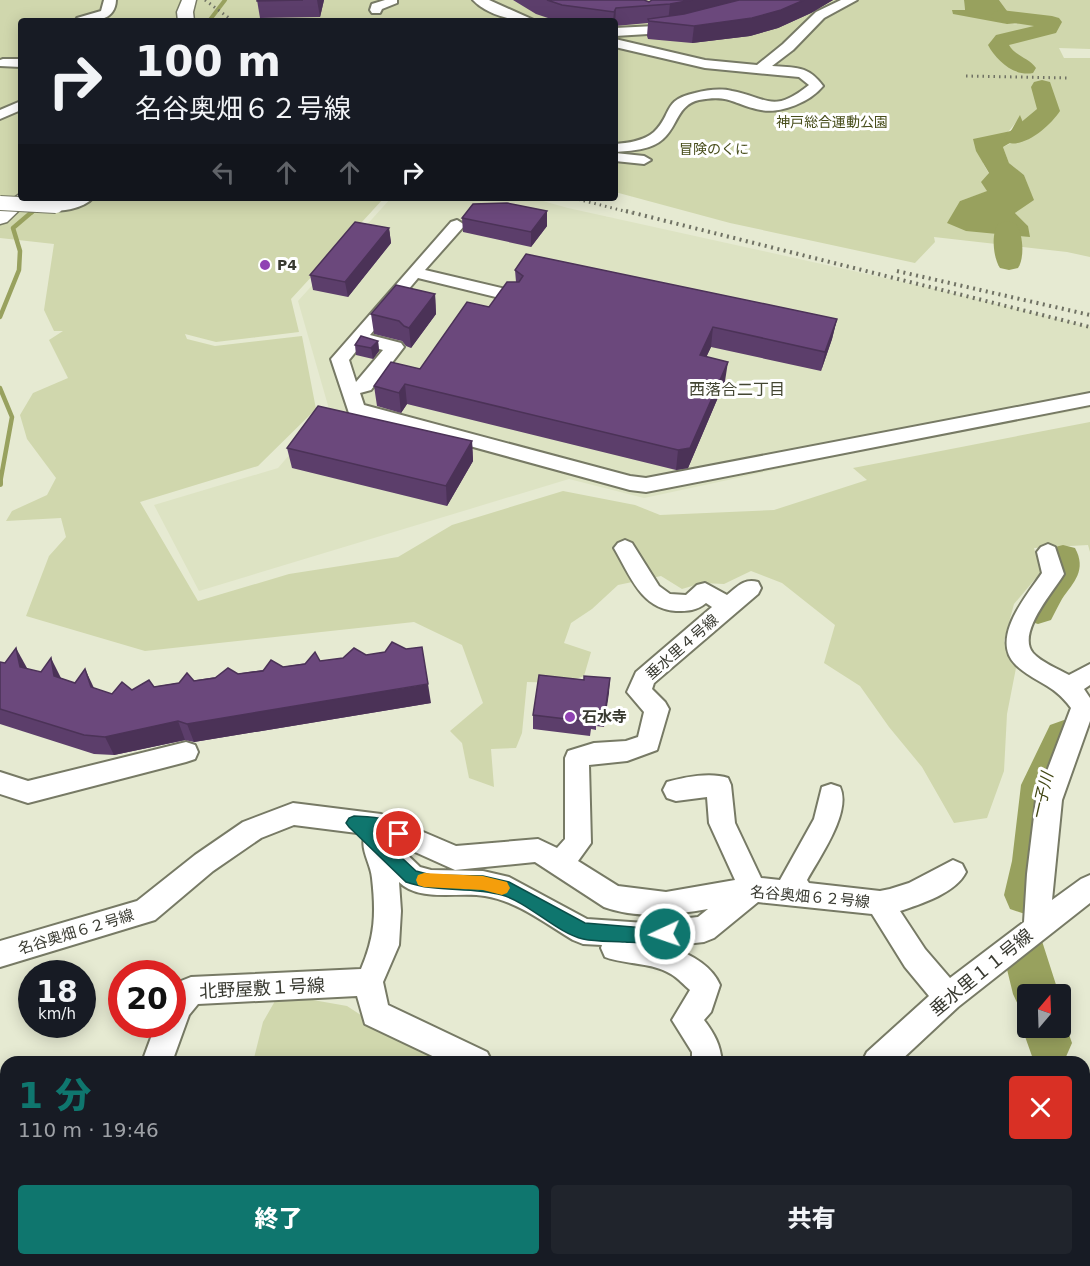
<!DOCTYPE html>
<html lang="ja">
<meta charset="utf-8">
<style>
:root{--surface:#171b24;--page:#20242c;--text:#f1f3f6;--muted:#9ea1a6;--accent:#0f766e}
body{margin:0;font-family:"DejaVu Sans","Noto Sans JP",sans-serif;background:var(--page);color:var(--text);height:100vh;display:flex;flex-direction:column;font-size:22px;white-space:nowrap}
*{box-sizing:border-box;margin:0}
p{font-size:20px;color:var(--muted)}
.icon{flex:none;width:33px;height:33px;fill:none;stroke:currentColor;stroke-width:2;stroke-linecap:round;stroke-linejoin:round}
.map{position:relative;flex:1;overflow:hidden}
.drawer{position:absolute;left:0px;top:1056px;width:1090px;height:210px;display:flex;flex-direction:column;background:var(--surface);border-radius:18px 18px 0 0;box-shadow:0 3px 15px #0003}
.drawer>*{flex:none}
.top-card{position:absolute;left:18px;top:18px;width:600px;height:183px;border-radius:6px;box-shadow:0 3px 15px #0003;background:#171b24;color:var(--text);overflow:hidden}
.needle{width:39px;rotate:19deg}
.buttons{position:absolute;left:1017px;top:984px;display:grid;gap:12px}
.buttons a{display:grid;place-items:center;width:54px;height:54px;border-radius:6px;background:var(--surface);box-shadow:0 3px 15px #0003;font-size:30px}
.speed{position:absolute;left:18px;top:960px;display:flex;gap:12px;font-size:30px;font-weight:700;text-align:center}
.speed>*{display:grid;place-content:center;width:78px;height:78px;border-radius:50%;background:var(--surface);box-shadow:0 3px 15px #0003;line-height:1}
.speed small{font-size:15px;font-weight:400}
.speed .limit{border:9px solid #d22;background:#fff;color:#111}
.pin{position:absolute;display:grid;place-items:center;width:51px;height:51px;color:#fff;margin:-26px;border:3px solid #fff;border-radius:50%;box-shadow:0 2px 6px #0007}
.me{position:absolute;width:66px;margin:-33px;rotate:267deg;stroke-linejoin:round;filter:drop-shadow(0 0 4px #0008)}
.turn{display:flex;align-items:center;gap:21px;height:126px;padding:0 18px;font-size:27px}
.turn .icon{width:78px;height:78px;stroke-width:2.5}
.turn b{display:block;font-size:42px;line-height:51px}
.lanes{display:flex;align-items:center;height:57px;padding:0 18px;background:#0003;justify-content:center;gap:30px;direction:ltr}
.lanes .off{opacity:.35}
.round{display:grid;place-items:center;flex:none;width:63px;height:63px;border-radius:6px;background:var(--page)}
.head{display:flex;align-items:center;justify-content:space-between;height:102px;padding:0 18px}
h1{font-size:36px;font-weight:800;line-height:45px;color:var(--accent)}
.action{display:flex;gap:12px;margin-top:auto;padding:12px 18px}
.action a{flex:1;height:69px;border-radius:6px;background:var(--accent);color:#fff;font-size:24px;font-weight:800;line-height:69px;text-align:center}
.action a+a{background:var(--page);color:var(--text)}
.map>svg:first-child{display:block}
.built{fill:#dde3c3}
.green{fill:#d0d7ad;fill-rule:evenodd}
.water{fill:#98a15e}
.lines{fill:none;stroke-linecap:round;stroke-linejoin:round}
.stream-far2{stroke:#98a15e;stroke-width:4}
.stream-far1{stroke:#98a15e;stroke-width:4.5}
.stream{stroke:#98a15e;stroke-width:6}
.river{fill:#98a15e;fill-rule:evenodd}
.minor-casing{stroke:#777a65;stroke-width:4}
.major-casing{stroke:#777a65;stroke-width:3}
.minor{fill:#fff;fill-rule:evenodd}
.major{fill:#fff;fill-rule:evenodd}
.rail-far1{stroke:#707264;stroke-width:3;stroke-dasharray:1.5 4;stroke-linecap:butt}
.rail{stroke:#707264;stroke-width:4;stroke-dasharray:2 4.5;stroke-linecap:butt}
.minor-bridge-casing{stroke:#777a65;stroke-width:16;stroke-linecap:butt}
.minor-bridge{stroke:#fff;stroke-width:14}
.wall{fill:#5c3e6b}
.shaded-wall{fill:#4b3257}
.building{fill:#6b487c;stroke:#4b3257;stroke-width:1.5}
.route{fill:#0f766e;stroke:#0a4d48;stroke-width:1.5}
.slow{fill:#f59e0b}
.poi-dot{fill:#9042b3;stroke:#fff;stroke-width:2}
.labels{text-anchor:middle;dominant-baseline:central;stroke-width:6;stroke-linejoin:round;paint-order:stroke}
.far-park-label{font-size:14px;fill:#474d1a;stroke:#fff}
.far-poi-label{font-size:14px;font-weight:bold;fill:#393a31;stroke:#fff;text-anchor:start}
.street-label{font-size:15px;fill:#393a31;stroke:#fff}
.poi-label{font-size:15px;font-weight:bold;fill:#393a31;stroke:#fff;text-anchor:start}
.neighbourhood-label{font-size:16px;fill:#434632;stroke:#fff}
.water-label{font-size:16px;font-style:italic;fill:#424714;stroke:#fff}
.near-street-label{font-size:18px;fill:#393a31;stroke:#fff}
</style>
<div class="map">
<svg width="1090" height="1266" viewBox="0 0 1090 1266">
<rect width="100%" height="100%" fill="#e6ead2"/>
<path class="built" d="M 391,198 L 532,198 L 568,208 L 935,289 L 1090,327 L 1090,408 L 867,450 L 644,498 L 569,479 L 199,591 L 154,505 L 278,468 L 329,409 L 298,301 Z"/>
<g class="green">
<path d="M 0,0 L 964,0 L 965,11 C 979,15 996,23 1011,24 C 1022,25 1034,20 1044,22 L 1041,19 L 1010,15 L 999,0 L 1090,0 L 1090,49 L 1059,48 L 1064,58 L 1090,58 L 1090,257 L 1067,252 L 934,237 L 935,242 L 915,263 L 730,223 L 615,192 L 615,21 L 21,21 L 21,198 L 384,198 L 291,299 L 299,332 L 216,342 L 185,334 L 187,339 L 215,346 L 302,336 L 316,409 L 258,466 L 140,502 L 198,601 L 289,574 L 398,557 L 452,525 L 563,491 L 635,505 L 660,515 L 774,510 L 867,480 L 853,468 L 1090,422 L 1090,552 L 1088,545 L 1034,548 L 1041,572 L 1014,604 L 1004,641 L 1016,668 L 1007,714 L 1004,771 L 987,818 L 954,823 L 922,767 L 889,727 L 860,686 L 824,663 L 835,625 L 782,583 L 751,571 L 724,584 L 702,583 L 682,589 L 661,576 L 618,585 L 592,609 L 571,623 L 564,643 L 591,652 L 584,676 L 565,683 L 527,682 L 522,733 L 516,748 L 491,749 L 494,787 L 469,778 L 462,743 L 450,731 L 483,703 L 462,645 L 414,622 L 145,651 L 26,616 L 49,556 L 66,537 L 61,518 L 6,521 L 12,511 L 47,495 L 56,478 L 27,439 L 20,415 L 33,393 L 68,378 L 49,340 L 63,331 L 54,331 L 44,310 L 54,244 L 0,238 ZM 1021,116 L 1016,141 L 1003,147 L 1009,163 L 1024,175 L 1033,199 L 1015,213 L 1028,226 L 960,201 L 988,191 L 989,174 L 983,163 Z"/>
<path d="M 279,994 L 347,1006 L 373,1023 L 453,1062 L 253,1062 L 263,1022 Z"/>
<path d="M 341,1260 L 432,1260 L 428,1266 L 343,1266 Z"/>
</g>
<g class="water">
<path d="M 964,0 L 999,0 L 1010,15 L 1053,21 L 1007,24 L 953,14 L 952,10 L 965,10 Z"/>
<path d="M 1020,115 L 1027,133 L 1003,147 L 1009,163 L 1024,175 L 1034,200 L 1015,213 L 1028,226 L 1030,237 L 966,231 L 947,223 L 960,201 L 987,191 L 981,182 L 989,173 L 976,151 L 973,139 L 1011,131 Z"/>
</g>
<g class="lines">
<g class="stream-far2">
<path d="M 209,21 L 225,0"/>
<path d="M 31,213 L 49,198"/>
</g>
<g class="stream-far1">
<path d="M 0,317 L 19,270 L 20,251 L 13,228 L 33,211"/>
<path d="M 0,388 L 12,417 L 0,483"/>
</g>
<path class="stream" d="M 0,484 L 0,481"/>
<g class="river">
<path d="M 1001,10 L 1052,16 L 1059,18 L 1062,22 L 1056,33 L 1009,45 C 1015,56 1029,58 1036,68 L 1033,73 C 1014,77 996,60 988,45 L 996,35 L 1034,26 L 994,20 L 991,16 L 994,12 Z"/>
<path d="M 1042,80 L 1050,82 L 1060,111 C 1050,126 1026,147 1008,143 L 1004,138 L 1008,133 L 1037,109 L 1031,87 L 1034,82 Z"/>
<path d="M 1007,221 L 1016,224 C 1023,233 1025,258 1018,268 L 1009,270 L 1000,268 C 993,258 991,233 998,224 Z"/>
<path d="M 1063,545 L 1075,548 C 1087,570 1074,582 1062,599 C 1058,606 1054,614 1051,620 L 1038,624 L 1025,620 L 1020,611 L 1037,582 L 1045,572 L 1046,557 L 1051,548 Z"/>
<path d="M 1064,720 L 1078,725 L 1083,736 C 1076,752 1064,770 1061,787 C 1052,828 1058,869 1040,909 L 1025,914 L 1010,909 L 1004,895 L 1012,861 L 1021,785 L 1050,725 Z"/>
<path d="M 1025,932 L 1041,938 L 1059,994 L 1028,994 L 1028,1012 L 1020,1009 L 1013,994 L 1003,953 L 1009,938 Z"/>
<path d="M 1061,1012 L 1072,1043 L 1065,1059 C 1055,1063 1043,1063 1033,1059 L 1022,1028 L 1028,1015 L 1028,1028 L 1060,1028 Z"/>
<path d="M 1090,1140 L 1090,1191 L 1084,1194 L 1084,1142 Z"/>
<path d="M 870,1260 L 932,1260 L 930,1266 L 868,1266 Z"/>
</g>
<defs>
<g id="minor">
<path d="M 104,0 L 116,0 C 115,23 92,21 75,21 L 77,18 L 101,11 Z"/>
<path d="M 385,0 L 397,0 L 397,3 L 382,9 L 380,13 L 372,13 L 370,10 L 372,4 Z"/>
<path d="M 473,0 L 489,0 L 536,21 C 515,21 488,16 473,0 Z"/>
<path d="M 841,0 L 857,0 L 824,18 L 793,50 L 772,66 C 795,68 808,65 823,86 C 810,102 781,114 761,110 C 734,105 731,94 699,100 C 677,105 678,126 663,139 C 651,150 631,151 615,152 L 615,144 C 628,143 644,141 654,132 C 673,114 662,100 695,93 C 707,90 720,88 732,91 C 768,98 773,114 809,85 L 799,77 L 705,68 L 615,47 L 615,39 L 705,60 L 757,65 L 783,44 L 816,12 Z"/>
<path d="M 676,25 L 681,26 L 682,29 L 681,32 L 615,36 L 615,28 Z"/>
<path d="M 3,59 L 21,59 L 21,67 L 0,66 L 0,60 Z"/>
<path d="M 21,101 L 21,110 L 0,119 L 0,110 Z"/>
<path d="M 615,153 L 644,156 L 651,160 L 644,164 L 615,161 Z"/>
<path d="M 71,198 L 93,198 C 85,207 57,216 48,206 L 50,203 Z"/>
<path d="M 457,220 L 465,225 L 425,270 L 518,292 L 521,296 L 518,300 L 512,301 L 418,278 L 370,335 L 401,343 L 404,347 L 371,390 L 360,393 L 364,405 L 630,476 L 646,478 L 1090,393 L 1090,405 L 646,492 L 630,490 L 349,413 L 331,359 L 451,222 ZM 362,344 L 383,350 L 356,382 L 349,360 Z"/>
<path d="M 625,540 L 632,543 L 659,586 L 670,594 L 686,595 L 697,585 L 705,583 L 727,595 C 737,587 744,578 758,582 L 761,588 L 758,594 L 654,683 L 652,689 L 665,702 L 669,709 L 657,750 L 627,761 L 589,765 L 591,843 L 578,861 L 618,886 L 666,892 L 735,880 L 709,823 L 707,797 L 676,801 L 667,798 L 663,790 L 667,782 C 684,777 711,772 728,778 L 731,785 L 735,823 L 761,878 L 780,880 L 814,819 L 822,787 L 831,784 L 840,787 C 852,812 819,858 807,880 L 809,883 L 880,891 L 890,889 L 909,883 L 953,860 L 962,864 L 966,872 C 956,893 921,904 900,911 L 925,949 L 950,978 L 1024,922 L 1027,874 L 1036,800 L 1071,708 C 1053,683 1035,683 1016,665 C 989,639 1027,595 1042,573 L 1037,552 L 1041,547 L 1048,544 L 1055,547 L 1064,574 C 1054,591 1016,633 1033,653 C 1041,662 1058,669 1069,675 L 1090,664 L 1090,685 L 1084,689 L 1090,698 L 1090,721 L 1062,800 L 1052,900 L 1081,879 L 1090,875 L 1090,903 L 958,1007 L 899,1062 L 862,1062 L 867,1052 L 929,996 L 905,967 L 872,914 L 758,902 L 714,938 L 704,942 L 667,946 C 688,953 711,964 720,985 L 711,1012 L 704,1020 C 715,1035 720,1044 722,1062 L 692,1062 L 692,1052 L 672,1020 L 690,990 C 684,985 678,978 671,974 C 652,962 626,965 605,957 L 601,948 L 602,945 L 583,944 L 573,940 C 546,924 517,901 485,896 C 459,891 420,903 399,882 L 401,911 L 399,945 L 383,982 L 388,1005 L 487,1052 L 492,1062 L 445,1062 L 365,1024 L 357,996 L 198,1004 L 189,1015 L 172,1062 L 142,1062 L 156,1024 L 172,1024 L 172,991 L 181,981 L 191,977 L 361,969 C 375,936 376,914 372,878 C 371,864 359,848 365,834 L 294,825 L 261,838 L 213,871 L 155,920 L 0,967 L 0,941 L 137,901 L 195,855 L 243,822 L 293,803 L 381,814 L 456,846 L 538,839 L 557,848 L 565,839 L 565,758 L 568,751 L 594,743 L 626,741 L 638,737 L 644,712 L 627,692 L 636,672 L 712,607 L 706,603 C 696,611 688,611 676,611 C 641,609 630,575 614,548 L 618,543 ZM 395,843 L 455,870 L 535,862 L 604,907 C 637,919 674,915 708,909 L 698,917 L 645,923 L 587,919 L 509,877 L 483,871 L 431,870 L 420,867 Z"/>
<path d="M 186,742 L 195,745 L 198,752 L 195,759 L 186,762 L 28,803 L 0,794 L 0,772 L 28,781 Z"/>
<path d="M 6,1247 L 6,1260 L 49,1260 L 51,1266 L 1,1266 L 0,1257 Z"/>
<path d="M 62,1260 L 94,1260 L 93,1266 L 61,1266 Z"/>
<path d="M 284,1260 L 320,1260 L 318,1266 L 282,1266 Z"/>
<path d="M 418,1260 L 452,1260 L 450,1266 L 416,1266 Z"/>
<path d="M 495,1260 L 527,1260 L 525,1266 L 493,1266 Z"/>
<path d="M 676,1260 L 712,1260 L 710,1266 L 674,1266 Z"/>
</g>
<g id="major">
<path d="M 182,0 L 196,0 L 193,12 L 194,21 L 178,21 L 177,12 Z"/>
<path d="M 21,193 L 21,198 L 32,198 L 7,222 L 0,224 L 0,208 Z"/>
</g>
</defs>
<use href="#minor" class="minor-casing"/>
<use href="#major" class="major-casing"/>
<use href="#minor" class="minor"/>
<use href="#major" class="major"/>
<g class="rail-far1">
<path d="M 205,0 L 233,21"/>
<path d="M 966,76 L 1069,78"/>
<path d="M 573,198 L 632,213"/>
</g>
<g class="rail">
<path d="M 626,211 L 1090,327"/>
<path d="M 897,271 L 1090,315"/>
</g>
<defs>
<path id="minor-bridge" d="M 0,203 L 56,206"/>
</defs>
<use href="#minor-bridge" class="minor-bridge-casing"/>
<use href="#minor-bridge" class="minor-bridge"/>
</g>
<g class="wall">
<path d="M 257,0 L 324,0 L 320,17 L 260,18 Z"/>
<path d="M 513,0 L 644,0 L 649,2 L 652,0 L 833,0 L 811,13 L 778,28 L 750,36 L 692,43 L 648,39 L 647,36 L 648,23 L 615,26 L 615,21 L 557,21 L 536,14 Z"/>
<path d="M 462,218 L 547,226 L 531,247 L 463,232 Z"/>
<path d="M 389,228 L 391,243 L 348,297 L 313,290 L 310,275 Z"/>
<path d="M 515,270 L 837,319 L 832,339 L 821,371 L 711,347 L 706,357 L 725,381 L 688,468 L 676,470 L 407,404 L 401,413 L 377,406 L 374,386 L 420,369 L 489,307 L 516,282 Z"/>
<path d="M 435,294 L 436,314 L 411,348 L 406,346 L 402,341 L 374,334 L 371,314 Z"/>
<path d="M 378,341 L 379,351 L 373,359 L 356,355 L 355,345 Z"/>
<path d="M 472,441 L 473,461 L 447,506 L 292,468 L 287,448 Z"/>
<path d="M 320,661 L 431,703 L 194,742 L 185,740 L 114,755 L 94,754 L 0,724 L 0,662 L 61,679 L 112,694 L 132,690 Z"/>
<path d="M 610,678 L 604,727 L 596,726 L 596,730 L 591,729 L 590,736 L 533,729 L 533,715 L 584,680 Z"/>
</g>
<g class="shaded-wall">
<path d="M 317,0 L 324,0 L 320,17 Z"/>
<path d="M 692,0 L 747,0 L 668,22 L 670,4 Z"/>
<path d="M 804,0 L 833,0 L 811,13 L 778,28 L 750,36 L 692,43 L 694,26 Z"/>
<path d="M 616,8 L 615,25 L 615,21 L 613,21 L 614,12 Z"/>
<path d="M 547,211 L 547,226 L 531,247 L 531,232 Z"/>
<path d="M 389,228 L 391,243 L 348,297 L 345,282 Z"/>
<path d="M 435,294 L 436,314 L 411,348 L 409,328 Z"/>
<path d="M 837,319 L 832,339 L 821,371 L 825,352 Z"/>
<path d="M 713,327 L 711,347 L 698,375 L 700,355 Z"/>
<path d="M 378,341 L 379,351 L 373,359 L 371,348 Z"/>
<path d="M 728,362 L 725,381 L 688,468 L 676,470 L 678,450 Z"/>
<path d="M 405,384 L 407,404 L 401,413 L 399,393 Z"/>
<path d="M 472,441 L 473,461 L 447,506 L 446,486 Z"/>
<path d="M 16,648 L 27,668 L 31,686 L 20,667 Z"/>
<path d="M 51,658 L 61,678 L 64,695 L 54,676 Z"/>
<path d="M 85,669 L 94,688 L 91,687 Z"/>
<path d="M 610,678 L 609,693 L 604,727 L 605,712 Z"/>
<path d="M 428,684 L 431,703 L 194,742 L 187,724 Z"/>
<path d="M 178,721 L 185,740 L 114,755 L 105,737 Z"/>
</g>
<g class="building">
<path d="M 257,0 L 303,0 L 257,1 Z"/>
<path d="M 547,0 L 644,0 L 649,2 L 652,0 L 692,0 L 670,4 L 616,8 L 614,12 L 562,5 Z"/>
<path d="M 739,0 L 804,0 L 781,10 L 752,18 L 694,26 L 649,21 L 648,19 L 684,14 Z"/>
<path d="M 507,203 L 547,211 L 531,232 L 462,218 L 473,204 Z"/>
<path d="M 355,222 L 389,228 L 345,282 L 310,275 Z"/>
<path d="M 526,254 L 837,319 L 825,352 L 713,327 L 700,355 L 728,362 L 690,448 L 678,450 L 405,384 L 399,393 L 374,386 L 391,362 L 420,369 L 467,302 L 489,307 L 507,282 L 519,282 L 523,276 L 515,270 Z"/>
<path d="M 396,285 L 435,294 L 409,328 L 404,326 L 399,321 L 371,314 Z"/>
<path d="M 361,336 L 378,341 L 371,348 L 355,345 Z"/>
<path d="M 318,406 L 472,441 L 446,486 L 287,448 Z"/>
<path d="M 392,642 L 406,649 L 422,647 L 428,684 L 187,724 L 178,721 L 105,737 L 84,735 L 0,709 L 0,662 L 5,663 L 16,648 L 20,667 L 41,672 L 51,658 L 54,676 L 75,683 L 85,669 L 91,687 L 112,694 L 122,682 L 132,690 L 149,680 L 154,687 L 179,683 L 187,673 L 194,681 L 215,678 L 228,668 L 238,674 L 263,671 L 271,660 L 283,667 L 305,664 L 315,652 L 320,661 L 343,658 L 354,648 L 366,655 L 385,652 Z"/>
<path d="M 539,675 L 584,680 L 584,676 L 610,678 L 605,712 L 597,711 L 597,715 L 592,715 L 591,722 L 533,715 Z"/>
</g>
<path class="route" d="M 354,816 C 370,817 399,817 407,834 L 405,839 L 399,841 L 373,831 L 416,871 L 431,875 L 483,876 L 509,882 L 585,923 L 645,928 L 665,926 L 671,928 L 673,934 L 671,939 C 656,945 640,943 625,942 C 612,941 597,942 583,939 C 557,933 529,903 502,895 C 470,886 437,893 406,882 L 349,827 L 346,823 L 349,818 Z"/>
<path class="slow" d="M 424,873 L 483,876 L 507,882 L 510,888 L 507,893 L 502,895 L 483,890 L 424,887 L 418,885 L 416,880 L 418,875 Z"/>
<g class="poi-dot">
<circle cx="265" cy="265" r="6"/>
<circle cx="570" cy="717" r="6"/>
</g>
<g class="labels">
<g class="far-park-label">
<text x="832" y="122">神戸総合運動公園</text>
<text x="714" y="149">冒険のくに</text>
</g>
<g class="far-poi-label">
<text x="277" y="265">P4</text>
</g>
<g class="street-label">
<text transform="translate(682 647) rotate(-41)">垂水里４号線</text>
<text transform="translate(810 897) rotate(5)">名谷奥畑６２号線</text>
<text transform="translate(76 932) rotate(-17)">名谷奥畑６２号線</text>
</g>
<g class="poi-label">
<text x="582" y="717">石水寺</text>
</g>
<g class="neighbourhood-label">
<text x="737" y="389">西落合二丁目</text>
</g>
<g class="water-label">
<text transform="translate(1042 796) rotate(-77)">一子川</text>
</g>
<g class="near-street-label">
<text transform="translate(981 972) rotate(-39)">垂水里１１号線</text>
<text transform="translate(262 988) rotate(-3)">北野屋敷１号線</text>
</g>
</g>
</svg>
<div class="buttons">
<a><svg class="needle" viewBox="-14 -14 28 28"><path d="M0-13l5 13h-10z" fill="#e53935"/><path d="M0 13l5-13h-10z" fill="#9ea1a6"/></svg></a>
</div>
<div class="speed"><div>18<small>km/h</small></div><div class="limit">20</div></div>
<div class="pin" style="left:399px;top:834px;background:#d93025"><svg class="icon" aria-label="arrive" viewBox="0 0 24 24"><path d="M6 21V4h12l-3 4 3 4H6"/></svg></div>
<svg class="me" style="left:665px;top:934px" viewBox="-20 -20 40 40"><circle r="17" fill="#0f766e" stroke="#fff" stroke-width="3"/><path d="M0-11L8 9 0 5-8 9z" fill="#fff"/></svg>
<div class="top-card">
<div class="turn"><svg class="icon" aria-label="right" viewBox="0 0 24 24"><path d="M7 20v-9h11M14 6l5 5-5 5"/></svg><div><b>100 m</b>名谷奥畑６２号線</div></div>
<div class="lanes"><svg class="icon off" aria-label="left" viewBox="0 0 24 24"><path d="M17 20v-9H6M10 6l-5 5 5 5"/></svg><svg class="icon off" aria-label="ahead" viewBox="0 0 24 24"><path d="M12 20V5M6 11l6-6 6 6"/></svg><svg class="icon off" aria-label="ahead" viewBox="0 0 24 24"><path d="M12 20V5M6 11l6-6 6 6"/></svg><svg class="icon" aria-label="right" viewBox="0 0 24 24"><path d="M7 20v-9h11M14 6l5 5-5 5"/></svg></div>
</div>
<section class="drawer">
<div class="head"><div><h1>1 分</h1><p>110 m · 19:46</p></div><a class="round" style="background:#d93025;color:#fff"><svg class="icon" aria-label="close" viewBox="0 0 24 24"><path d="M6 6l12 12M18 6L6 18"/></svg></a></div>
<div class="action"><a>終了</a><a>共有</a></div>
</section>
</div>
